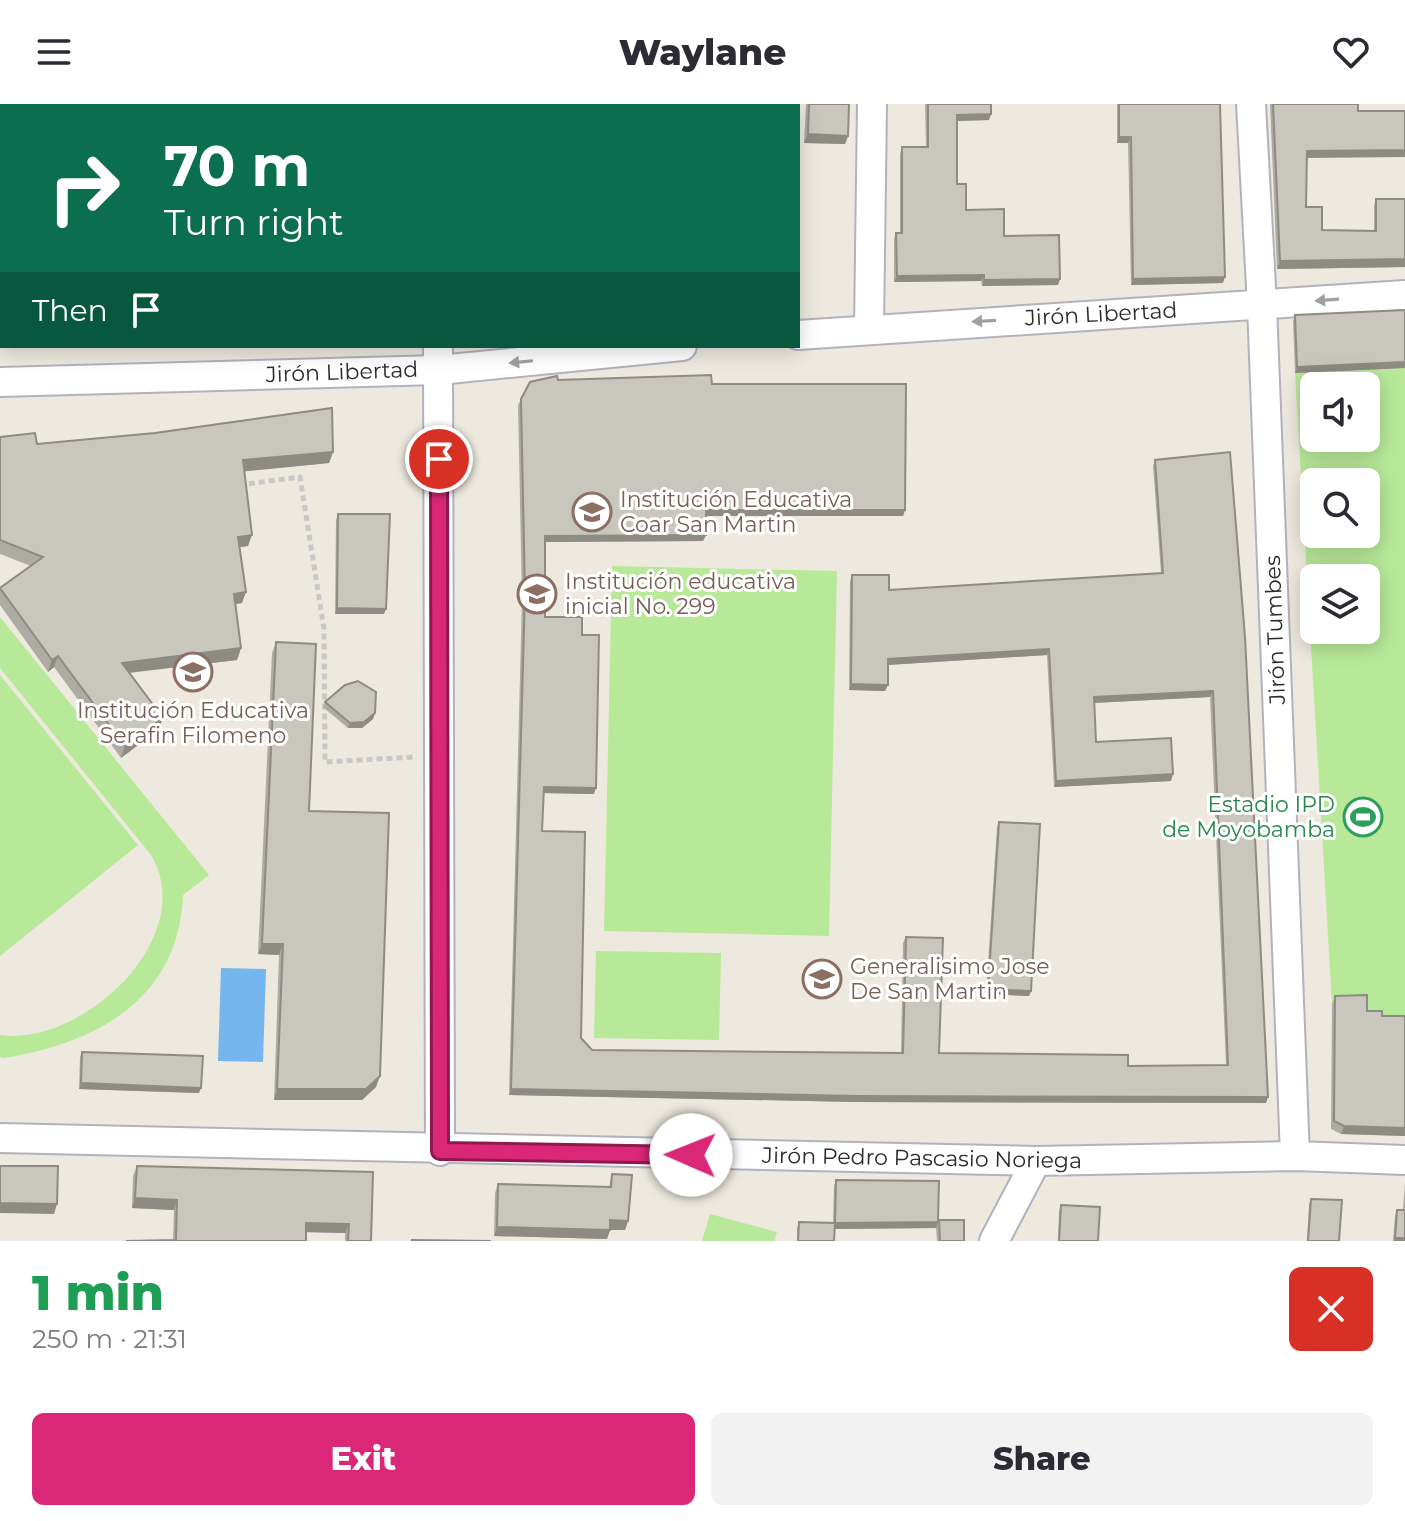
<!DOCTYPE html>
<meta charset="utf-8">
<style>
:root{--surface:#fff;--page:#f2f2f3;--text:#2b2b33;--muted:#7c7c81;--accent:#db2777}
body{margin:0;font-family:Montserrat,sans-serif;background:var(--page);color:var(--text);height:100vh;display:flex;flex-direction:column;font-size:30px;white-space:nowrap}
*{box-sizing:border-box;margin:0}
p{font-size:26px;color:var(--muted)}
.icon{flex:none;width:44px;height:44px;fill:none;stroke:currentColor;stroke-width:2;stroke-linecap:round;stroke-linejoin:round}
.map{position:relative;height:1137px;overflow:hidden}
.sheet{display:flex;flex-direction:column;background:var(--surface);flex:1}
.sheet>*{flex:none}
.banner{position:absolute;left:0px;top:0px;width:800px;height:244px;box-shadow:0 4px 20px #0003;background:#0b6e4f;color:#fff;overflow:hidden}
.buttons{position:absolute;left:1300px;top:268px;display:grid;gap:16px}
.buttons a{display:grid;place-items:center;width:80px;height:80px;border-radius:12px;background:var(--surface);box-shadow:0 4px 20px #0003;font-size:40px}
.pin{position:absolute;display:grid;place-items:center;width:68px;height:68px;color:#fff;margin:-34px;border:4px solid #fff;border-radius:50%;box-shadow:0 2px 8px #0007}
.me{position:absolute;width:88px;margin:-44px;rotate:271deg;stroke-linejoin:round;filter:drop-shadow(0 0 6px #0008)}
.turn{display:flex;align-items:center;gap:28px;height:168px;padding:0 32px;font-size:36px}
.turn .icon{width:104px;height:104px;stroke-width:2.5}
.turn b{display:block;font-size:56px;line-height:68px}
.then{display:flex;align-items:center;height:76px;padding:0 32px;background:#0003;gap:16px;font-size:30px}
.round{display:grid;place-items:center;flex:none;width:84px;height:84px;border-radius:12px;background:var(--page)}
.head{display:flex;align-items:center;justify-content:space-between;height:136px;padding:0 32px}
h1{font-size:48px;font-weight:800;line-height:60px;color:#1e9e55}
.cta{display:flex;gap:16px;margin-top:auto;padding:16px 32px}
.cta a{flex:1;height:92px;border-radius:12px;background:var(--accent);color:#fff;font-size:32px;font-weight:800;line-height:92px;text-align:center}
.cta a+a{background:var(--page);color:var(--text)}
header{display:flex;justify-content:space-between;align-items:center;height:104px;padding:0 32px;background:var(--surface);font-size:36px;font-weight:800}
.map>svg:first-child{display:block}
.pitch{fill:#b8e998;fill-rule:evenodd}
.water{fill:#74b6ed}
.lines{fill:none;stroke-linecap:round;stroke-linejoin:round}
.minor-casing{stroke:#b2b2bf;stroke-width:32}
.path{stroke:#c8c8c8;stroke-width:5;stroke-dasharray:6 4;stroke-linecap:butt}
.minor{stroke:#fff;stroke-width:28}
.wall{fill:#adaba3}
.shaded-wall{fill:#8d8b84}
.building{fill:#c9c7bd;stroke:#8d8b84;stroke-width:2}
.oneway{fill:#a0a0a0}
.route-casing{stroke:#8e194d;stroke-width:20}
.route{stroke:#db2777;stroke-width:14}
.labels{text-anchor:middle;dominant-baseline:central;stroke-width:6;stroke-linejoin:round;paint-order:stroke}
.street-label{font-size:22px;fill:#2c2c2c;stroke:#fff}
.education-label{font-size:22px;fill:#785e54;stroke:#fff;text-anchor:start}
.leisure-label{font-size:22px;fill:#27864d;stroke:#fff;text-anchor:end}
</style>
<header><svg class="icon" aria-label="menu" viewBox="0 0 24 24"><path d="M4 6h16M4 12h16M4 18h16"/></svg>Waylane<svg class="icon" aria-label="heart" viewBox="0 0 24 24"><path d="M12 20l-8-8c-3-5 5-10 8-4 3-6 11-1 8 4z"/></svg></header>
<div class="map">
<svg width="1405" height="1137" viewBox="0 0 1405 1137">
<rect width="100%" height="100%" fill="#ede9de"/>
<g class="pitch">
<path d="M 1405,264 L 1405,914 L 1379,915 L 1332,900 L 1295,269 ZM 1314,282 L 1366,282 L 1366,334 L 1314,334 ZM 1314,378 L 1366,378 L 1366,430 L 1314,430 ZM 1314,474 L 1366,474 L 1366,526 L 1314,526 Z"/>
<path d="M 612,462 L 837,467 L 829,832 L 604,827 Z"/>
<path d="M 0,513 L 209,771 L 183,791 C 179,896 96,939 4,954 L 0,953 L 0,931 C 83,943 200,833 151,751 L 0,564 Z"/>
<path d="M 0,571 L 138,741 L 0,852 Z"/>
<path d="M 596,847 L 721,849 L 719,936 L 594,934 Z"/>
<path d="M 710,1110 L 777,1128 L 774,1137 L 702,1137 Z"/>
</g>
<path class="water" d="M 221,864 L 266,865 L 263,958 L 218,957 Z"/>
<g class="lines">
<defs>
<g id="minor">
<path d="M 427,0 L 427,2"/>
<path d="M 1251,0 L 1262,201 L 1295,1052"/>
<path d="M 232,2 L 237,0"/>
<path d="M 0,139 L 2,138"/>
<path d="M 869,224 L 872,0"/>
<path d="M 798,231 L 1405,191"/>
<path d="M 438,242 L 440,1047"/>
<path d="M 0,278 L 439,266 L 682,242"/>
<path d="M 0,1034 L 1036,1057 L 1295,1052 L 1405,1056"/>
<path d="M 994,1137 L 1036,1057"/>
</g>
</defs>
<use href="#minor" class="minor-casing"/>
<path class="path" d="M 239,381 L 300,373 L 324,525 L 325,658 L 414,653"/>
<use href="#minor" class="minor"/>
</g>
<g class="wall">
<path d="M 806,0 L 849,0 L 848,32 L 845,40 L 804,39 Z"/>
<path d="M 925,0 L 991,0 L 989,16 L 957,17 L 957,80 L 966,106 L 1004,132 L 1058,181 L 982,182 L 981,177 L 894,178 L 894,135 L 896,129 L 900,129 L 900,50 L 902,43 L 926,43 Z"/>
<path d="M 1117,0 L 1220,0 L 1223,179 L 1131,181 L 1128,39 L 1117,39 Z"/>
<path d="M 1270,0 L 1358,0 L 1307,54 L 1306,103 L 1322,126 L 1374,127 L 1374,102 L 1376,95 L 1405,95 L 1405,163 L 1277,165 Z"/>
<path d="M 1405,206 L 1405,264 L 1295,269 L 1293,217 L 1295,211 Z"/>
<path d="M 558,276 L 712,280 L 905,406 L 903,412 L 706,412 L 706,431 L 703,437 L 545,438 L 545,513 L 582,531 L 594,690 L 543,689 L 542,727 L 581,934 L 592,946 L 901,949 L 903,839 L 906,833 L 939,949 L 1128,962 L 1226,961 L 1210,593 L 1094,599 L 1096,638 L 1171,677 L 1054,683 L 1047,551 L 888,561 L 885,587 L 849,586 L 850,477 L 852,471 L 889,486 L 1161,469 L 1153,362 L 1155,356 L 1230,348 L 1266,999 L 855,998 L 509,991 L 522,495 L 518,301 L 521,295 Z"/>
<path d="M 0,333 L 37,340 L 333,348 L 329,359 L 244,367 L 248,442 L 239,443 L 242,499 L 235,500 L 241,544 L 237,556 L 129,569 L 163,614 L 158,626 L 121,654 L 54,563 L 48,568 L 0,501 L 0,484 L 31,462 L 0,450 Z"/>
<path d="M 338,410 L 384,510 L 335,510 L 336,416 Z"/>
<path d="M 276,538 L 309,707 L 376,983 L 362,996 L 274,996 L 279,851 L 258,850 L 272,549 Z"/>
<path d="M 325,598 L 373,615 L 362,624 L 348,624 L 323,603 Z"/>
<path d="M 999,718 L 1031,887 L 1029,892 L 986,890 L 997,723 Z"/>
<path d="M 1335,892 L 1382,912 L 1405,912 L 1405,1032 L 1341,1030 L 1331,1025 L 1332,900 Z"/>
<path d="M 82,948 L 199,989 L 79,985 L 80,953 Z"/>
<path d="M 137,1062 L 373,1068 L 371,1137 L 345,1137 L 345,1129 L 306,1128 L 173,1136 L 174,1106 L 132,1104 L 133,1072 Z"/>
<path d="M 612,1070 L 628,1117 L 625,1126 L 610,1126 L 607,1135 L 494,1132 L 495,1089 L 498,1080 L 609,1083 Z"/>
<path d="M 836,1076 L 938,1118 L 964,1137 L 937,1137 L 936,1124 L 835,1125 L 834,1137 L 797,1137 L 797,1124 L 799,1118 L 833,1119 L 834,1082 Z"/>
<path d="M 1405,1078 L 1405,1137 L 1393,1137 L 1395,1112 L 1397,1106 L 1403,1106 Z"/>
<path d="M 1311,1095 L 1339,1137 L 1307,1137 L 1309,1100 Z"/>
<path d="M 1061,1101 L 1098,1137 L 1058,1137 L 1059,1107 Z"/>
</g>
<g class="shaded-wall">
<path d="M 991,10 L 989,16 L 955,17 L 957,11 Z"/>
<path d="M 808,30 L 848,32 L 845,40 L 804,39 Z"/>
<path d="M 1119,33 L 1131,33 L 1128,39 L 1117,39 Z"/>
<path d="M 1405,46 L 1405,53 L 1305,54 L 1307,47 Z"/>
<path d="M 1405,155 L 1405,163 L 1277,165 L 1280,157 Z"/>
<path d="M 984,171 L 981,177 L 894,178 L 897,172 Z"/>
<path d="M 1225,173 L 1223,179 L 1131,181 L 1133,175 Z"/>
<path d="M 1060,175 L 1058,181 L 982,182 L 984,176 Z"/>
<path d="M 43,242 L 116,242 L 42,243 Z"/>
<path d="M 1405,258 L 1405,264 L 1295,269 L 1297,263 Z"/>
<path d="M 333,348 L 329,359 L 238,368 L 243,356 Z"/>
<path d="M 706,406 L 905,406 L 903,412 L 704,412 Z"/>
<path d="M 252,431 L 248,442 L 234,444 L 238,433 Z"/>
<path d="M 706,431 L 703,437 L 543,438 L 545,432 Z"/>
<path d="M 246,488 L 242,499 L 230,501 L 234,490 Z"/>
<path d="M 337,504 L 386,505 L 384,510 L 335,510 Z"/>
<path d="M 241,544 L 237,556 L 117,570 L 122,559 Z"/>
<path d="M 1049,545 L 1047,551 L 886,561 L 888,555 Z"/>
<path d="M 58,552 L 54,563 L 48,568 L 52,556 Z"/>
<path d="M 851,580 L 888,581 L 885,587 L 849,586 Z"/>
<path d="M 1213,587 L 1210,593 L 1092,599 L 1094,593 Z"/>
<path d="M 375,609 L 373,615 L 362,624 L 348,624 L 350,619 Z"/>
<path d="M 163,614 L 158,626 L 121,654 L 125,642 Z"/>
<path d="M 1173,670 L 1171,677 L 1054,683 L 1056,677 Z"/>
<path d="M 544,683 L 596,684 L 594,690 L 541,689 Z"/>
<path d="M 262,840 L 283,840 L 279,851 L 258,850 Z"/>
<path d="M 988,885 L 1031,887 L 1029,892 L 986,890 Z"/>
<path d="M 380,972 L 376,983 L 362,996 L 274,996 L 277,985 Z"/>
<path d="M 81,979 L 201,984 L 199,989 L 79,985 Z"/>
<path d="M 511,985 L 1268,993 L 1266,999 L 855,998 L 509,991 Z"/>
<path d="M 1344,1022 L 1405,1024 L 1405,1032 L 1341,1030 Z"/>
<path d="M 135,1094 L 177,1096 L 174,1106 L 132,1104 Z"/>
<path d="M 0,1099 L 57,1100 L 54,1110 L 0,1109 Z"/>
<path d="M 610,1116 L 628,1117 L 625,1126 L 610,1126 L 607,1135 L 494,1132 L 497,1123 Z"/>
<path d="M 938,1118 L 936,1124 L 833,1125 L 835,1119 Z"/>
<path d="M 306,1119 L 349,1120 L 345,1129 L 302,1128 Z"/>
<path d="M 1395,1134 L 1404,1134 L 1402,1137 L 1394,1137 Z"/>
</g>
<g class="building">
<path d="M 368,0 L 411,0 L 411,2 L 369,2 Z"/>
<path d="M 448,0 L 614,0 L 623,1 L 448,2 Z"/>
<path d="M 809,0 L 849,0 L 848,32 L 808,30 Z"/>
<path d="M 928,0 L 991,0 L 991,10 L 957,11 L 957,80 L 966,80 L 966,106 L 1004,105 L 1004,132 L 1059,131 L 1060,175 L 984,176 L 984,171 L 897,172 L 896,129 L 902,129 L 902,43 L 928,43 Z"/>
<path d="M 1119,0 L 1220,0 L 1225,173 L 1133,175 L 1131,33 L 1119,33 Z"/>
<path d="M 1273,0 L 1358,0 L 1358,7 L 1405,7 L 1405,46 L 1307,47 L 1306,103 L 1322,103 L 1322,126 L 1376,127 L 1376,95 L 1405,95 L 1405,155 L 1280,157 Z"/>
<path d="M 0,179 L 2,179 L 2,205 L 0,204 Z"/>
<path d="M 1405,206 L 1405,258 L 1297,263 L 1295,211 Z"/>
<path d="M 711,271 L 712,280 L 906,280 L 905,406 L 706,406 L 706,431 L 545,432 L 545,513 L 582,513 L 582,531 L 599,531 L 596,684 L 544,683 L 542,727 L 585,728 L 581,934 L 592,946 L 903,949 L 906,833 L 943,834 L 939,949 L 1128,951 L 1128,962 L 1228,961 L 1213,587 L 1094,593 L 1096,638 L 1171,634 L 1173,670 L 1056,677 L 1049,545 L 888,555 L 888,581 L 851,580 L 852,471 L 889,471 L 889,486 L 1163,469 L 1155,356 L 1230,348 L 1245,533 L 1268,993 L 857,992 L 511,985 L 525,489 L 521,295 L 530,278 L 557,272 L 558,276 Z"/>
<path d="M 332,304 L 333,348 L 243,356 L 252,431 L 238,433 L 246,488 L 234,490 L 241,544 L 122,559 L 163,614 L 125,642 L 58,552 L 52,556 L 0,484 L 43,453 L 0,436 L 0,333 L 35,329 L 37,340 L 155,329 Z"/>
<path d="M 338,410 L 390,410 L 386,505 L 337,504 Z"/>
<path d="M 276,538 L 316,540 L 309,707 L 389,709 L 380,972 L 366,985 L 277,985 L 283,840 L 262,840 Z"/>
<path d="M 358,577 L 376,588 L 375,609 L 364,618 L 350,619 L 325,598 L 345,581 Z"/>
<path d="M 999,718 L 1040,720 L 1031,887 L 988,885 Z"/>
<path d="M 1367,891 L 1367,907 L 1382,907 L 1382,912 L 1405,912 L 1405,1024 L 1344,1022 L 1334,1017 L 1335,892 Z"/>
<path d="M 82,948 L 203,952 L 201,984 L 81,979 Z"/>
<path d="M 0,1062 L 58,1062 L 57,1100 L 0,1099 Z"/>
<path d="M 137,1062 L 373,1068 L 371,1137 L 348,1137 L 349,1120 L 306,1119 L 306,1137 L 126,1137 L 176,1136 L 177,1096 L 135,1094 Z"/>
<path d="M 612,1070 L 632,1071 L 628,1117 L 610,1116 L 610,1126 L 497,1123 L 498,1080 L 611,1083 Z"/>
<path d="M 836,1076 L 939,1077 L 938,1118 L 835,1119 Z"/>
<path d="M 1311,1095 L 1342,1096 L 1339,1137 L 1308,1137 Z"/>
<path d="M 1061,1101 L 1100,1103 L 1098,1137 L 1059,1137 Z"/>
<path d="M 1397,1106 L 1405,1106 L 1405,1137 L 1403,1137 L 1404,1134 L 1395,1134 Z"/>
<path d="M 939,1116 L 964,1116 L 964,1137 L 940,1137 Z"/>
<path d="M 799,1118 L 835,1119 L 834,1137 L 798,1137 Z"/>
<path d="M 412,1136 L 491,1137 L 412,1137 Z"/>
</g>
<defs><path id="oneway-solid" d="M-6-.8H1V-3.2L6.5 0L1 3.2V.8H-6Z" transform="scale(2)"/></defs>
<g class="oneway">
<use href="#oneway-solid" transform="translate(1327 196) rotate(176)"/>
<use href="#oneway-solid" transform="translate(984 217) rotate(177)"/>
<use href="#oneway-solid" transform="translate(521 258) rotate(174)"/>
</g>
<g class="lines">
<defs>
<path id="route" d="M 439,355 L 440,1047 L 691,1051"/>
</defs>
<use href="#route" class="route-casing"/>
<use href="#route" class="route"/>
</g>
<defs>
<symbol id="school-ring" viewBox="-11 -11 22 22"><circle r="9.5" fill="#fff" stroke="#8d6e63" stroke-width="1.5"/><path d="M0-5L7-2L0 1L-7-2ZM-4 1L0 2.5L4 1V4Q0 6-4 4Z" fill="#8d6e63"/></symbol>
<symbol id="stadium-ring" viewBox="-11 -11 22 22"><circle r="9.5" fill="#fff" stroke="#2e9e5b" stroke-width="1.5"/><path d="M0-5a6.5 5 0 1 0 0 10a6.5 5 0 1 0 0-10ZM-3.5-1.8h7v3.6h-7Z" fill="#2e9e5b"/></symbol>
</defs>
<g fill-rule="evenodd">
<use href="#school-ring" x="570" y="386" width="44" height="44"/>
<use href="#school-ring" x="515" y="468" width="44" height="44"/>
<use href="#school-ring" x="171" y="546" width="44" height="44"/>
<use href="#stadium-ring" x="1341" y="691" width="44" height="44"/>
<use href="#school-ring" x="800" y="853" width="44" height="44"/>
</g>
<g class="labels">
<g class="street-label">
<text transform="translate(1101 210) rotate(-3)">Jirón Libertad</text>
<text transform="translate(342 268) rotate(-2)">Jirón Libertad</text>
<text transform="translate(1275 526) rotate(-92)">Jirón Tumbes</text>
<text transform="translate(922 1054) rotate(1)">Jirón Pedro Pascasio Noriega</text>
</g>
<g class="education-label">
<text x="620" y="395">Institución Educativa<tspan x="620" dy="25">Coar San Martin</tspan></text>
<text x="565" y="477">Institución educativa<tspan x="565" dy="25">inicial No. 299</tspan></text>
<text x="193" y="606" text-anchor="middle">Institución Educativa<tspan x="193" dy="25">Serafin Filomeno</tspan></text>
<text x="850" y="862">Generalisimo Jose<tspan x="850" dy="25">De San Martin</tspan></text>
</g>
<g class="leisure-label">
<text x="1335" y="700">Estadio IPD<tspan x="1335" dy="25">de Moyobamba</tspan></text>
</g>
</g>
</svg>
<div class="buttons">
<a><svg class="icon" aria-label="sound" viewBox="0 0 24 24"><path d="M4 9h4l5-4v14l-5-4H4zM17 9q2 3 0 6"/></svg></a>
<a><svg class="icon" aria-label="search" viewBox="0 0 24 24"><circle cx="10" cy="10" r="6"/><path d="M15 15l6 6"/></svg></a>
<a><svg class="icon" aria-label="layers" viewBox="0 0 24 24"><path d="M12 4l9 5-9 5-9-5zM3 14l9 5 9-5"/></svg></a>
</div>
<div class="pin" style="left:439px;top:355px;background:#d93025"><svg class="icon" aria-label="arrive" viewBox="0 0 24 24"><path d="M6 21V4h12l-3 4 3 4H6"/></svg></div>
<svg class="me" style="left:691px;top:1051px" viewBox="-20 -20 40 40"><circle r="19" fill="#fff"/><path d="M0-13L10 11 0 6-10 11z" fill="#db2777"/></svg>
<div class="banner">
<div class="turn"><svg class="icon" aria-label="right" viewBox="0 0 24 24"><path d="M7 20v-9h11M14 6l5 5-5 5"/></svg><div><b>70 m</b>Turn right</div></div>
<div class="then">Then<svg class="icon" aria-label="arrive" viewBox="0 0 24 24"><path d="M6 21V4h12l-3 4 3 4H6"/></svg></div>
</div>
</div>
<section class="sheet">
<div class="head"><div><h1>1 min</h1><p>250 m · 21:31</p></div><a class="round" style="background:#d93025;color:#fff"><svg class="icon" aria-label="close" viewBox="0 0 24 24"><path d="M6 6l12 12M18 6L6 18"/></svg></a></div>
<div class="cta"><a>Exit</a><a>Share</a></div>
</section>
